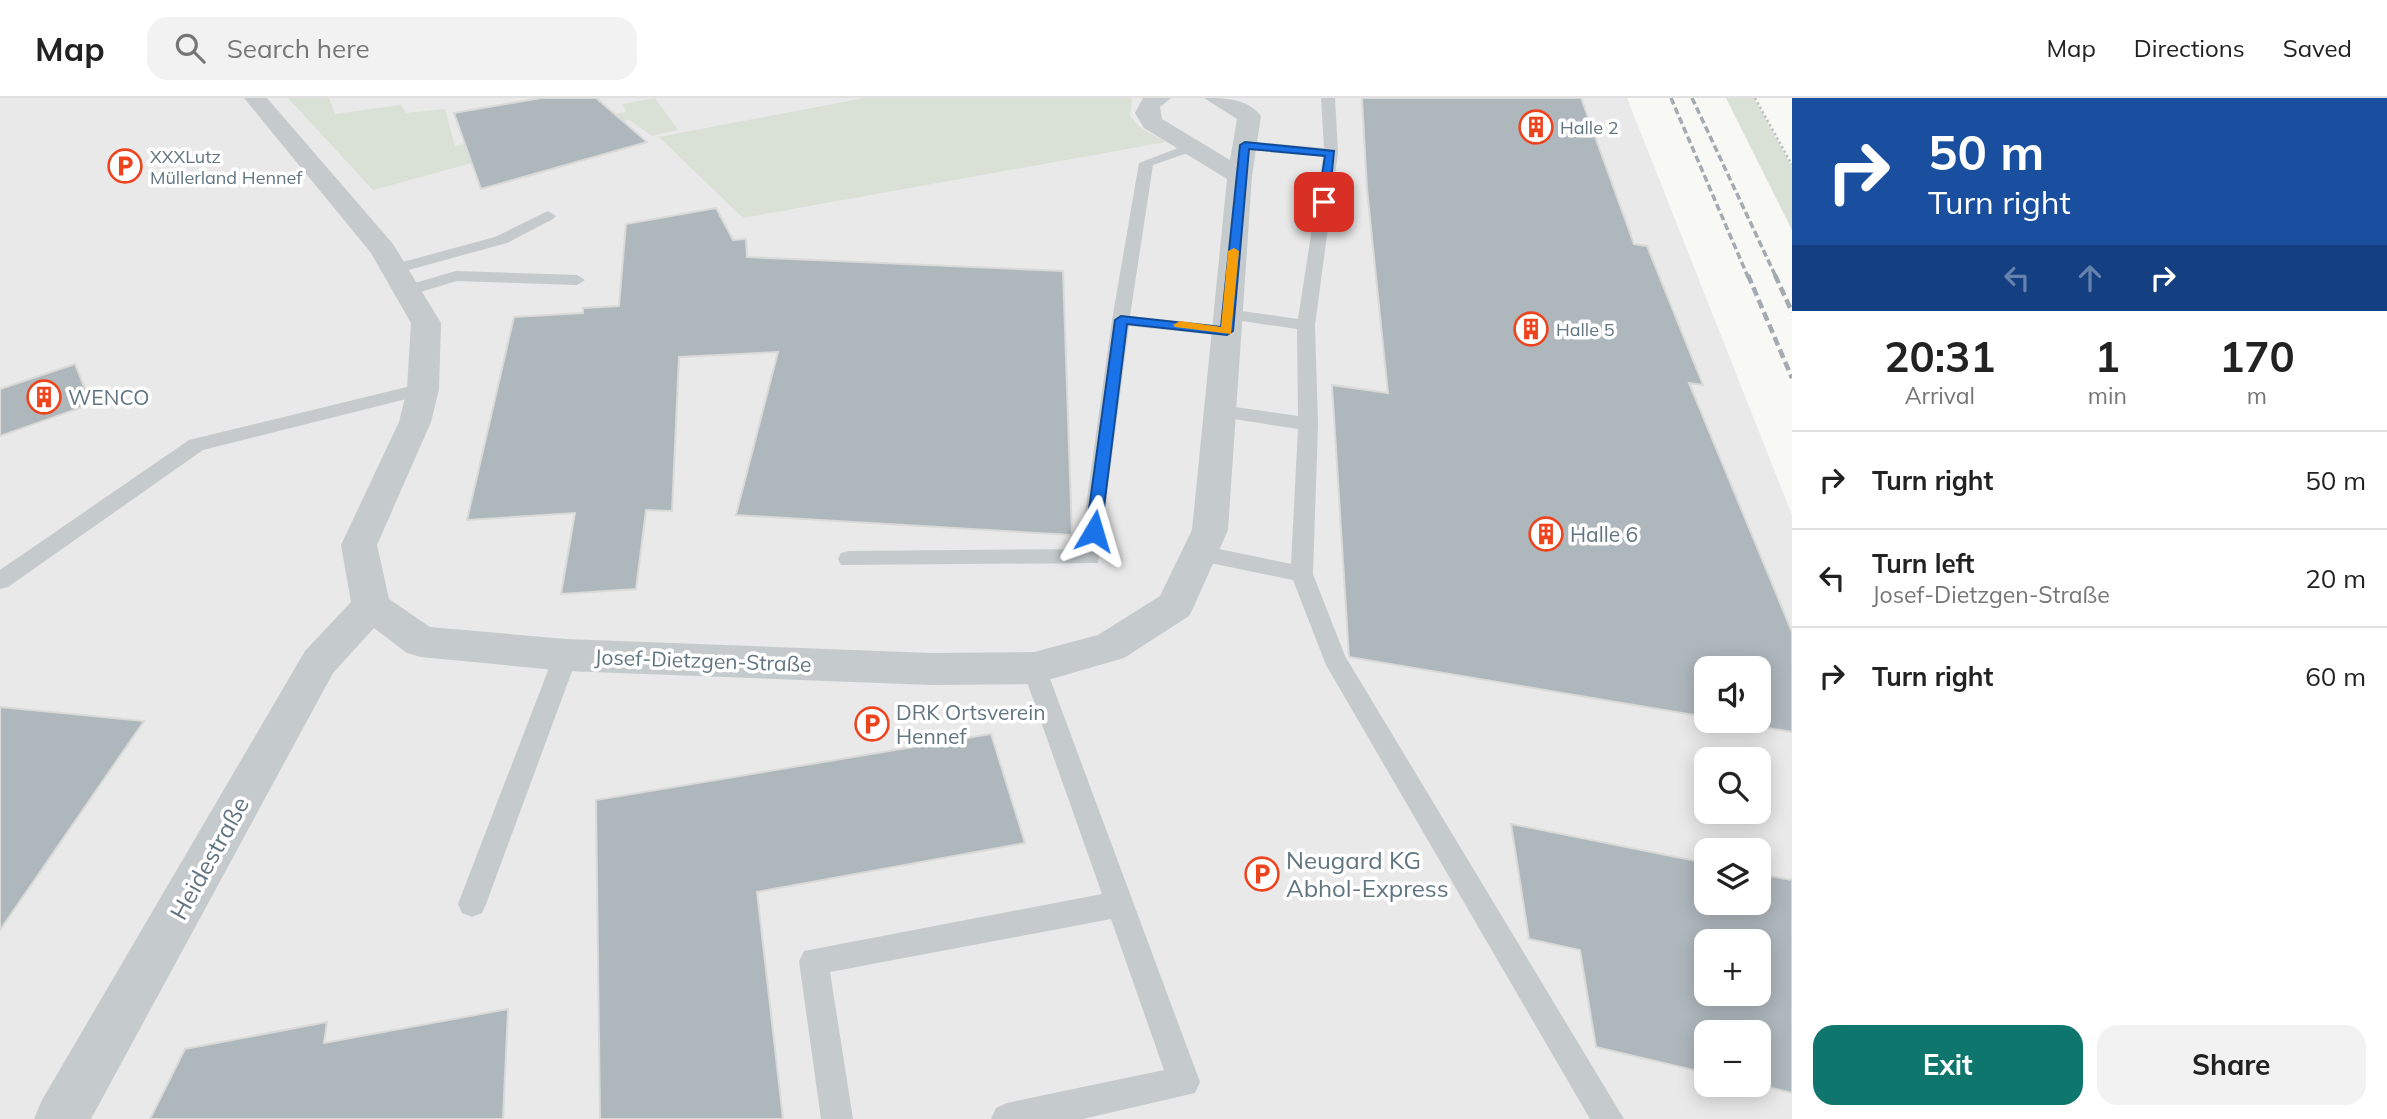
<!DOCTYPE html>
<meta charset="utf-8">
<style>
:root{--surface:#fff;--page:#f2f2f2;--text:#222;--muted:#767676;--line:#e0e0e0;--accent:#0f766e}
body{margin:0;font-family:Mulish,sans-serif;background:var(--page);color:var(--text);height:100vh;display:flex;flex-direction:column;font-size:26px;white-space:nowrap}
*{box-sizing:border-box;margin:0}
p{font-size:23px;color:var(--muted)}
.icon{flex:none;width:38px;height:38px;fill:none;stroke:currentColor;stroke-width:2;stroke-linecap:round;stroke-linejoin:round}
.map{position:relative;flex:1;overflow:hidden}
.sheet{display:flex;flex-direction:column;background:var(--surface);width:595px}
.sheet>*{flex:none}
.banner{background:#1a4fa0;color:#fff;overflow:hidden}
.tools{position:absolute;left:1694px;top:558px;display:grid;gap:14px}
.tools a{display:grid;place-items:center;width:77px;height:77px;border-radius:14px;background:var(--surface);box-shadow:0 4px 18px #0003;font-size:35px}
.pin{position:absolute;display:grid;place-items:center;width:60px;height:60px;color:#fff;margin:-30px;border-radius:14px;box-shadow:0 4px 10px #0006}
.me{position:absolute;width:77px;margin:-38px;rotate:7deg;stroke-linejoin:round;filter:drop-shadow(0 0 5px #0008)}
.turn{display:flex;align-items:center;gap:24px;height:147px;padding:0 21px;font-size:32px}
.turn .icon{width:91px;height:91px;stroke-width:2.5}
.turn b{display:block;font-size:49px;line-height:60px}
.lanes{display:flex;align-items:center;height:66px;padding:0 21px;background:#0003;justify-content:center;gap:35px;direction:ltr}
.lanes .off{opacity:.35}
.eta{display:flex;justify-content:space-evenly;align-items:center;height:119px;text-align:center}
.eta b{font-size:42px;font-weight:700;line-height:49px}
.action{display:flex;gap:14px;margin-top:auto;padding:14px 21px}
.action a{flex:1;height:80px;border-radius:21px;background:var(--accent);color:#fff;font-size:28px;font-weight:700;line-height:80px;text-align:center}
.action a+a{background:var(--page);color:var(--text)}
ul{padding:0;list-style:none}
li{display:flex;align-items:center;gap:21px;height:98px;padding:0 21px;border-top:2px solid var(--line)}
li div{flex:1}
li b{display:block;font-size:26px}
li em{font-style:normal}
header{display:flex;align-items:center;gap:42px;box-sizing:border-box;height:98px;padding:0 35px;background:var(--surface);border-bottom:2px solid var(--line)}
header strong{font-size:33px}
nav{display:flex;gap:38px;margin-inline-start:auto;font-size:24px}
.search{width:490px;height:63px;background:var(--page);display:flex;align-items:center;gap:18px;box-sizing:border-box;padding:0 24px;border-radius:21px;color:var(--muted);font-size:26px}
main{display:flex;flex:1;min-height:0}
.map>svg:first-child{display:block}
.built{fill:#e8e9e8;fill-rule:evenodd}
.green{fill:#d9e0d5}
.building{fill:#aeb7bc;stroke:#d9d9d7;stroke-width:2;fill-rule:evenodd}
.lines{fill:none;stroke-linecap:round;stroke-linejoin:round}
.path{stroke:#bec1c3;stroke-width:2.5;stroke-dasharray:2.5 2.5;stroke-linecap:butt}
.lane{fill:#c5cacc;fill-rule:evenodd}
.street{fill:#c5cacc;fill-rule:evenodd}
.rail-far1{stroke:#a3abb0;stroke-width:3.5;stroke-dasharray:7 3.5;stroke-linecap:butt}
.rail{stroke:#a3abb0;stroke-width:4.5;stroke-dasharray:9 4.5;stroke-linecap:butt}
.route{fill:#1a73e8;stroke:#114b97;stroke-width:2}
.slow{fill:#f59e0b}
.labels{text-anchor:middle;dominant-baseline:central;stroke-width:7;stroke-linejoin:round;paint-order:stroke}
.far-poi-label{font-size:18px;fill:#617581;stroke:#fff;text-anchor:start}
.poi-label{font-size:21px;fill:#617581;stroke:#fff;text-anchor:start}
.street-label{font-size:21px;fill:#617581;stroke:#fff}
.near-street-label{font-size:24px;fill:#617581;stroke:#fff}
.near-poi-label{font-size:24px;fill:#617581;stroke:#fff;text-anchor:start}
</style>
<header>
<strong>Map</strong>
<div class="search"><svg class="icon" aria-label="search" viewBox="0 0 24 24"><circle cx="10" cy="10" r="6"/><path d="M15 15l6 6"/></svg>Search here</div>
<nav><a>Map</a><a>Directions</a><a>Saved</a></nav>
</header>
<main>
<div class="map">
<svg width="1792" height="1021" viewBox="0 0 1792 1021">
<rect width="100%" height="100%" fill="#f8f8f4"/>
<path class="built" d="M 0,0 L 1627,0 L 1792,417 L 1792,1021 L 0,1021 ZM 1706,570 L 1759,570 L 1759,623 L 1706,623 ZM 1706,662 L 1759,662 L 1759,714 L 1706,714 ZM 1706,752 L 1759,752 L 1759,805 L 1706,805 ZM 1706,844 L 1759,844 L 1759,896 L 1706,896 ZM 1706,934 L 1759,934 L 1759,987 L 1706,987 Z"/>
<g class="green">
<path d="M 288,0 L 329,0 L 335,16 L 401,7 L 406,15 L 445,11 L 455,48 L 626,14 L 623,6 L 655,0 L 678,32 L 652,38 L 629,22 L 373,92 Z"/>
<path d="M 864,0 L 1132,0 L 1130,18 L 1142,31 L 1166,44 L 743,120 L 659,39 Z"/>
<path d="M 1726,0 L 1754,0 L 1792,69 L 1792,132 Z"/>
</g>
<g class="building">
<path d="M 541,0 L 596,0 L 647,44 L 481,91 L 454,15 Z"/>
<path d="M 1362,0 L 1581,0 L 1634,146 L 1647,148 L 1703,287 L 1689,285 L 1792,534 L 1792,634 L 1727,623 L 1759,623 L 1759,570 L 1706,570 L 1706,619 L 1349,559 L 1332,287 L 1388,295 L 1367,91 Z"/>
<path d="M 716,110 L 733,142 L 746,141 L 747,159 L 1063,173 L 1072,437 L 736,417 L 778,254 L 679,259 L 672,413 L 646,412 L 636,491 L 561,496 L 575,415 L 467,422 L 514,219 L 583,215 L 583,210 L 619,208 L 626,126 Z"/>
<path d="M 75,266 L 91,306 L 0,338 L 0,291 Z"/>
<path d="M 0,609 L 144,623 L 0,832 Z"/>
<path d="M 991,636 L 1025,745 L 757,794 L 783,1021 L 600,1021 L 596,702 Z"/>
<path d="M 1511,726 L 1706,765 L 1706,805 L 1759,805 L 1759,776 L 1792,782 L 1792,995 L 1759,987 L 1759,934 L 1706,934 L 1706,975 L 1596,949 L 1580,852 L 1529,841 ZM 1706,844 L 1759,844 L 1759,896 L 1706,896 Z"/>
<path d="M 508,911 L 503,1021 L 150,1021 L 185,951 L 327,924 L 324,945 Z"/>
</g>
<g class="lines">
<path class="path" d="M 1755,0 L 1792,67"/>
<g class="lane">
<path d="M 1321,0 L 1335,0 L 1338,55 L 1315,227 L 1318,326 L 1313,476 L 1345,558 L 1624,1021 L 1590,1021 L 1326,567 L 1293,482 L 1200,463 L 1192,461 L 1189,455 L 1192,449 L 1200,447 L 1291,466 L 1298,331 L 1221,319 L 1211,313 L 1221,307 L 1298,318 L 1297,231 L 1228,221 L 1219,216 L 1228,211 L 1298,221 L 1323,59 L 1245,51 L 1238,47 L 1245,43 L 1324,50 Z"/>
<path d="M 1191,45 L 1198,49 L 1196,52 L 1153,67 L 1130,218 L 1227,228 L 1236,233 L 1227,238 L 1129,228 L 1098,465 L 841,467 L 838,461 L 841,455 L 849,453 L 1080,451 L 1112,222 L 1139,65 Z"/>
<path d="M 548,113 L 556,118 L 553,121 L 507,145 L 394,176 L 386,171 L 388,168 L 495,139 Z"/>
<path d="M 456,173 L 577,177 L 585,182 L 577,187 L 457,183 L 407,198 L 399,193 L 401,189 Z"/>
<path d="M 423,285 L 432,291 L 430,295 L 203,352 L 8,489 L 0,491 L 0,472 L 189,342 Z"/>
<path d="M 566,548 L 574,550 L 578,557 L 486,806 L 482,815 L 472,819 L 462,815 L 458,806 L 554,557 L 558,550 Z"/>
<path d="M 1034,561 L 1042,563 L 1046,570 L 1200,984 L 1195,995 L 1083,1021 L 991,1021 L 996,1010 L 1007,1005 L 1164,972 L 1111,821 L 830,874 L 853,1021 L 821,1021 L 799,863 L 804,853 L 1102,796 L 1022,570 L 1026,563 Z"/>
</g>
<path class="street" d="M 244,0 L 267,0 L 393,146 L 441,225 L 439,291 L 431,324 L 377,447 L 389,501 L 430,529 L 566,541 L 931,555 L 1034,554 L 1098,537 L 1160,498 L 1192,432 L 1227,81 L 1144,30 L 1135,15 L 1143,0 L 1171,0 L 1160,9 L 1162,21 L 1230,62 L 1237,21 L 1204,0 C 1224,0 1247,0 1261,18 L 1252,78 L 1228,432 L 1194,508 L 1189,518 L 1124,560 L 1034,586 L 931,587 L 566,573 L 421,559 L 407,555 L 374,530 L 333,575 L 91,1021 L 34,1021 L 42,1002 L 305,553 L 351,504 L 341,447 L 399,324 L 407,291 L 411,225 L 371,155 Z"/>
<g class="rail-far1">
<path d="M 1671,0 L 1748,179"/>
<path d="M 1692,0 L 1776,179"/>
</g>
<g class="rail">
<path d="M 1748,177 L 1792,280"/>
<path d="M 1775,177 L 1792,214"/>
</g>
</g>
<path class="route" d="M 1245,44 L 1334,53 L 1329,104 L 1324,108 L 1318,104 L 1325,58 L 1249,51 L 1233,233 L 1227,237 L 1127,226 L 1101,433 L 1094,438 L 1088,437 L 1086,433 L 1115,222 L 1121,218 L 1221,229 L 1240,47 Z"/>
<path class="slow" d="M 1234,150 L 1239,153 L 1231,236 L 1175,229 L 1173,227 L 1180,223 L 1221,229 L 1228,153 Z"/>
<defs>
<symbol id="building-ring" viewBox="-11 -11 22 22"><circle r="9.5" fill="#fff" stroke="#ee441e" stroke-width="1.5"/><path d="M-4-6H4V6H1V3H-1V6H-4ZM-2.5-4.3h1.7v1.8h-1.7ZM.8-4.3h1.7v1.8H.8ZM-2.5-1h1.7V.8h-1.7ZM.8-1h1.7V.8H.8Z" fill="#ee441e"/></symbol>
<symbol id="parking-ring" viewBox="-11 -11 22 22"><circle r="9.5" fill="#fff" stroke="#ee441e" stroke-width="1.5"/><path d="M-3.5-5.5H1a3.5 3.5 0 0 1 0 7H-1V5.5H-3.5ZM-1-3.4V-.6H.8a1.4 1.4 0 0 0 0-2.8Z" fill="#ee441e"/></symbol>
</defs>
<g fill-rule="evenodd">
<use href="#building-ring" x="1517" y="10" width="38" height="38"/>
<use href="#parking-ring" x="106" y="49" width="38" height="38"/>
<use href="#building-ring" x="1512" y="212" width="38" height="38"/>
<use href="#building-ring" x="25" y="280" width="38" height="38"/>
<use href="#building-ring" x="1527" y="417" width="38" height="38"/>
<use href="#parking-ring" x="853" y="607" width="38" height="38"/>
<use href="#parking-ring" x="1243" y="757" width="38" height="38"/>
</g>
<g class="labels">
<g class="far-poi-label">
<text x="1560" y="29">Halle 2</text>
<text x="150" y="58">XXXLutz<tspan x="150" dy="21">Müllerland Hennef</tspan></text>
<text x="1556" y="231">Halle 5</text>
</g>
<g class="poi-label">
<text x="68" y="299">WENCO</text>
<text x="1570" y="436">Halle 6</text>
<text x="896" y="614">DRK Ortsverein<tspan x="896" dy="24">Hennef</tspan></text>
</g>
<g class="street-label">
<text transform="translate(703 562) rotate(2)">Josef-Dietzgen-Straße</text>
</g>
<g class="near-street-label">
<text transform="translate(209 760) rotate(-61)">Heidestraße</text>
</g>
<g class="near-poi-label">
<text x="1286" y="762">Neugard KG<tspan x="1286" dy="28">Abhol-Express</tspan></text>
</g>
</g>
</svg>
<div class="tools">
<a><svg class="icon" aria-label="sound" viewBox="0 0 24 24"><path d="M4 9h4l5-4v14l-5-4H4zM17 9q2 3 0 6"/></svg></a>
<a><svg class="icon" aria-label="search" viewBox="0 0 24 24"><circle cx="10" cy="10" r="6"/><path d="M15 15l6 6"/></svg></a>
<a><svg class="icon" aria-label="layers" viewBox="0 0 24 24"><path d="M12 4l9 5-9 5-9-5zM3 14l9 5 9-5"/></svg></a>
<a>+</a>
<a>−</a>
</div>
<div class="pin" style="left:1324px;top:104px;background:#d93025"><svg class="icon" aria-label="arrive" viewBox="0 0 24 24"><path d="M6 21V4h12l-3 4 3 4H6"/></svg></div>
<svg class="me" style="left:1094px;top:433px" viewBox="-20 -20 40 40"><path d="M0-17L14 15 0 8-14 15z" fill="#1a73e8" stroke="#fff" stroke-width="4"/></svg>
</div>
<section class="sheet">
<div class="banner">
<div class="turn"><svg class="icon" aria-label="right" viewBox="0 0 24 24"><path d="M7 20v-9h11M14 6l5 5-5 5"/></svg><div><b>50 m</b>Turn right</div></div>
<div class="lanes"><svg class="icon off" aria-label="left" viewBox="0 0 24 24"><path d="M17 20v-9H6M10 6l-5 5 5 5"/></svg><svg class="icon off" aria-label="ahead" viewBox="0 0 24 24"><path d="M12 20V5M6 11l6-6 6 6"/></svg><svg class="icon" aria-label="right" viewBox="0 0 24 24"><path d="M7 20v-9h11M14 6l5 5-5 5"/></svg></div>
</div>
<div class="eta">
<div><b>20:31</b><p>Arrival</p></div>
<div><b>1</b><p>min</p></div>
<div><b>170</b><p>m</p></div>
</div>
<ul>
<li><svg class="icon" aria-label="right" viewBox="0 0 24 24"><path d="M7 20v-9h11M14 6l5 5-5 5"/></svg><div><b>Turn right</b></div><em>50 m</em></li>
<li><svg class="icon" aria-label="left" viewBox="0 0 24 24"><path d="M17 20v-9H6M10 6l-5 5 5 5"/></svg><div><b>Turn left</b><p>Josef-Dietzgen-Straße</p></div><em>20 m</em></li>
<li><svg class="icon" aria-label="right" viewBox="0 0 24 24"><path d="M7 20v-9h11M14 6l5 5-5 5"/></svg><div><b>Turn right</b></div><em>60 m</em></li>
</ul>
<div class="action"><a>Exit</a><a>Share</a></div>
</section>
</main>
